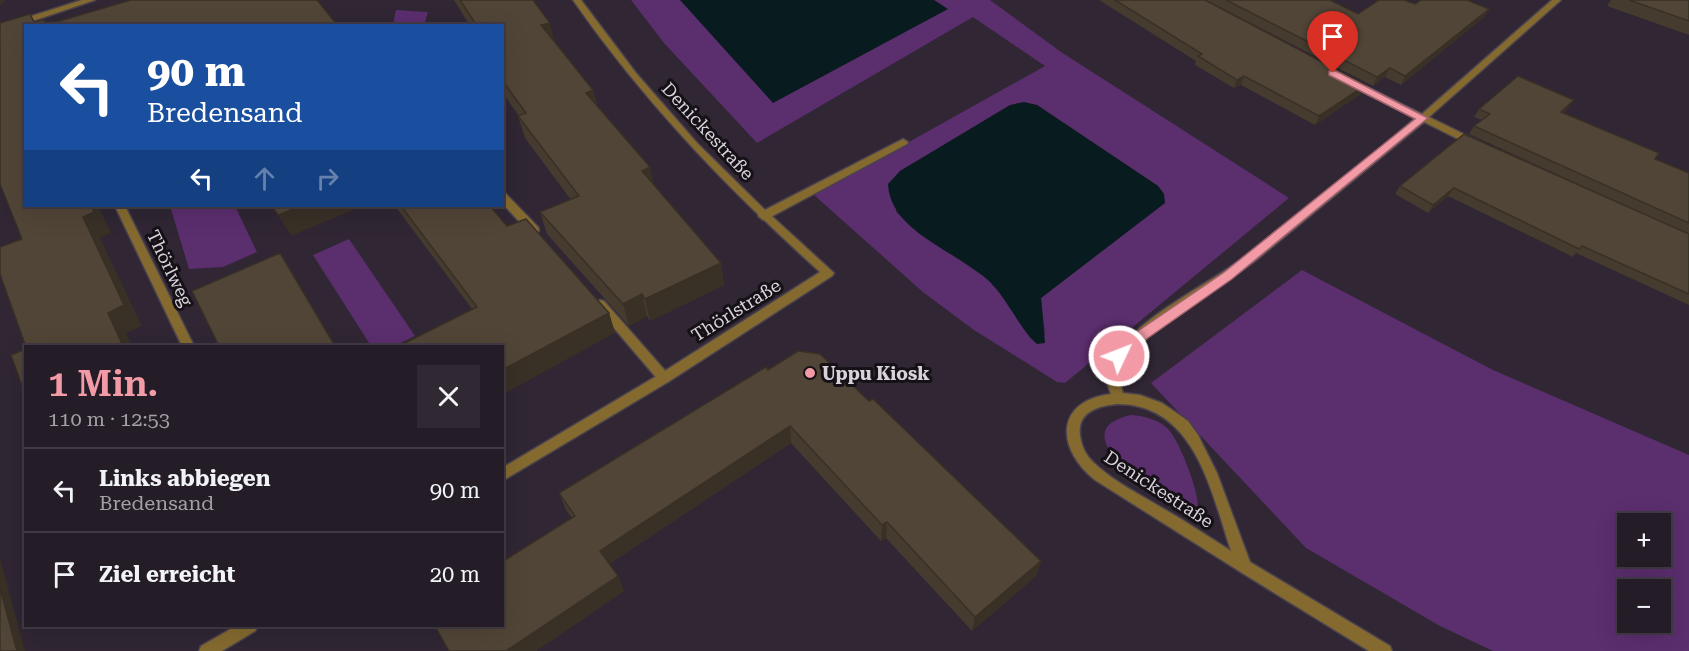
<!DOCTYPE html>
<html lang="de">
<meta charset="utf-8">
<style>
:root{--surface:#241c27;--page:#302933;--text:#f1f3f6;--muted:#a3a1a7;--line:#413a44;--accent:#f39aa7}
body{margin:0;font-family:"Roboto Serif",serif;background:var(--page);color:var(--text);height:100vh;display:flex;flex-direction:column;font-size:22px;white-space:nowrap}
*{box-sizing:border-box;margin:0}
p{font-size:20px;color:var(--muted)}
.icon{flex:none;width:33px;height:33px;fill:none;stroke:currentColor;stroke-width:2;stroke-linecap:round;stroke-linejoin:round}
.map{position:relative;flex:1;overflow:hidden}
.drawer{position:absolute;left:24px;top:345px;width:480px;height:282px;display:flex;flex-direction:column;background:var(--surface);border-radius:0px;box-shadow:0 6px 24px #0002,0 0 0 2px var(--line)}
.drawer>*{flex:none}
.top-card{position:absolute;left:24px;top:24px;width:480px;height:183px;border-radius:0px;box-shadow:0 6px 24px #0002,0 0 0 2px var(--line);background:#1a4fa0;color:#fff;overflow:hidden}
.buttons{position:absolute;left:1617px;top:513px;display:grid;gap:12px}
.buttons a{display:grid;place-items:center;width:54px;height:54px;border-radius:0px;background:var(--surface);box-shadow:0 6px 24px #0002,0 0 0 2px var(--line);font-size:30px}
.pin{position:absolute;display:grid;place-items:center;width:51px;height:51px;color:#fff;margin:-62px -26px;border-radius:50% 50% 50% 0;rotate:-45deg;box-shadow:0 0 6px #0007}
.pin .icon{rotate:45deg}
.me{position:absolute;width:66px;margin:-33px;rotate:47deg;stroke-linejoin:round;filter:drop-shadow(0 0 4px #0008)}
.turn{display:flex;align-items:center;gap:21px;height:126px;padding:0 24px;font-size:27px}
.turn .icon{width:78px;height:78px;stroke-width:2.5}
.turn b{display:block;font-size:42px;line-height:51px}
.lanes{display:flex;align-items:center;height:57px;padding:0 24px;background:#0003;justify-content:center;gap:30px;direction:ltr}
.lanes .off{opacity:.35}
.round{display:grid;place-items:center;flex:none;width:63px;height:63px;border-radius:0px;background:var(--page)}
.overview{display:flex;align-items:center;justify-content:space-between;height:102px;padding:0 24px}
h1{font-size:36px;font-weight:600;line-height:45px;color:var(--accent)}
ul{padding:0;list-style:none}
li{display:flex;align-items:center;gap:18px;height:84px;padding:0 24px;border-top:2px solid var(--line)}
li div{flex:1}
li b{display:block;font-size:22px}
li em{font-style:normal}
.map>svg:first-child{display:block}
.green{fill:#5b2e6e;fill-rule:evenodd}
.water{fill:#081b1e}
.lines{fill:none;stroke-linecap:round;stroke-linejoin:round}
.service-casing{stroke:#4b424f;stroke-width:3}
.minor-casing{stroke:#4b424f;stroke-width:3}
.service{fill:#846a2f;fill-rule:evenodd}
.minor{fill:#846a2f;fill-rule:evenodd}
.wall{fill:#463b2f}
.shaded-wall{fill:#393026}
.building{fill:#514537;stroke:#393026;stroke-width:1.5}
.route{fill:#f39aa7;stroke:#9e646d;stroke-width:1.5}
.poi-dot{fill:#f39aa7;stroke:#151117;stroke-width:2}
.labels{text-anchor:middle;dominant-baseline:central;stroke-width:6;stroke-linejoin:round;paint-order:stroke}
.street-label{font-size:18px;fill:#d8d2db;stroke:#151117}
.poi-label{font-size:18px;font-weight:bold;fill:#d8d2db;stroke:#151117;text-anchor:start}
</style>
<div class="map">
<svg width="1689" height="651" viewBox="0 0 1689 651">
<rect width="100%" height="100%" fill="#302634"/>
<g class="green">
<path d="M 631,0 L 990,0 L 1061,52 L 1289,198 L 1065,383 L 1057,382 L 974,330 L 924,293 L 814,195 L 1045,66 L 973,17 L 757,143 L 664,43 ZM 1018,103 L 1037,105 L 1158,186 L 1164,194 L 1164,203 L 1041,298 L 1045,335 L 1031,339 L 1009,303 L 989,280 L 920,233 L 896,212 L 900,171 Z"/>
<path d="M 396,10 L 428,12 L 424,25 L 393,25 Z"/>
<path d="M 170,206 L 235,206 L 257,252 L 223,267 L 189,269 Z"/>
<path d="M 349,239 L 415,336 L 394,346 L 371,346 L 313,255 Z"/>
<path d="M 1302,270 L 1493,370 L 1689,455 L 1689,651 L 1493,651 L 1440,626 L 1306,548 L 1151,383 ZM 1628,524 L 1660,524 L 1660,556 L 1628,556 ZM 1628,590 L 1660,590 L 1660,622 L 1628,622 Z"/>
<path d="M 1131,415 C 1145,416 1160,420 1169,430 C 1180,442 1203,500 1197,513 L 1185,514 L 1175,509 C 1154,492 1059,431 1131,415 Z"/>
</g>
<g class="water">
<path d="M 680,0 L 934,0 L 948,9 L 773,103 Z"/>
<path d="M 1024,102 L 1037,105 L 1158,186 L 1164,194 L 1165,203 L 1041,298 L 1045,343 L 1037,344 C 1021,331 1008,300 990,282 C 960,252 890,233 888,184 L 900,171 L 1010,105 Z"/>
</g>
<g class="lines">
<defs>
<g id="service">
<path d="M 903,139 L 908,142 L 907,144 L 767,219 L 763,220 L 758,216 L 759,213 Z"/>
<path d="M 502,193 L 506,194 L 538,227 L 539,230 L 538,233 L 530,233 L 502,203 Z"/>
<path d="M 115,206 L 125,206 L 194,346 L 182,346 Z"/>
<path d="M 600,300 L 604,301 L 668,374 L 670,378 L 668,382 L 660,382 L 596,307 L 594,304 Z"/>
</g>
<g id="minor">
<path d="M 82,0 L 95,0 L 0,32 L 0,26 Z"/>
<path d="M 573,0 L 581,0 L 636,73 L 697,143 L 763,208 L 834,273 L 832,276 L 668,382 L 502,481 L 502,468 L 660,374 L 820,272 C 728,189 644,102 573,0 Z"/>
<path d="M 1552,0 L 1561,0 L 1429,117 L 1478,141 L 1478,145 L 1470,145 L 1424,122 L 1255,261 L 1152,333 C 1131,351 1112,363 1123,393 L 1140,395 L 1162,403 L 1188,421 L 1198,435 L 1217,473 L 1250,562 L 1390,646 L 1392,651 L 1369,651 L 1247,576 L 1095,480 C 1056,449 1054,401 1111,394 C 1105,380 1104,368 1114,355 C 1143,315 1205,286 1245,257 C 1304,213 1360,165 1416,118 L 1347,84 L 1347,80 L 1353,80 L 1422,114 ZM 1117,404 C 1195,404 1211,491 1231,551 C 1209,537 1187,522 1164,509 C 1141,495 1114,482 1094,463 C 1086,456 1081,445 1080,435 C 1077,412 1098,406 1117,404 Z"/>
<path d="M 236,626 L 258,626 L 255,631 L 222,651 L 199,651 L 201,646 Z"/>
</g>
</defs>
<use href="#service" class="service-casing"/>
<use href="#minor" class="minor-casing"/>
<use href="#service" class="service"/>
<use href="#minor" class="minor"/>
</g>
<g class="wall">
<path d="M 454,0 L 533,0 L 555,42 L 593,90 L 597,105 L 654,185 L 721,263 L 724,285 L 650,321 L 647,316 L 629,326 L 547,234 L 540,212 L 571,200 L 525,138 L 518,116 L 519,116 L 502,92 L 502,26 L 470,26 Z"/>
<path d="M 1099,0 L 1205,0 L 1366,85 L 1361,94 L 1315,125 L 1241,85 L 1234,88 L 1195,65 L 1196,61 Z"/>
<path d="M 1206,0 L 1330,0 L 1358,14 L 1415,4 L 1489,9 L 1484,17 L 1401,85 L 1385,77 L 1373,86 Z"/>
<path d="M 1611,0 L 1689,0 L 1689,35 L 1607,6 Z"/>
<path d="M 1574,100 L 1568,108 L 1564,113 L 1655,159 L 1689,173 L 1689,305 L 1576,253 L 1573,257 L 1448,196 L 1428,213 L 1395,194 L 1400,186 L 1464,134 L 1674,228 L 1469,134 L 1474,126 L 1482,120 L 1474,117 L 1479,109 Z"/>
<path d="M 395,206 L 490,206 L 507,226 L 609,313 L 615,333 L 472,309 Z"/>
<path d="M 768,370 L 869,401 L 1041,561 L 1036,576 L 972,631 L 886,538 L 881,541 L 791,443 L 609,564 L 618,576 L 624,591 L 536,651 L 449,651 L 572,518 L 566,510 L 559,493 Z"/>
</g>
<g class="shaded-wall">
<path d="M 0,0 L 6,0 L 0,6 Z"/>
<path d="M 1489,9 L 1484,17 L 1401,85 L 1405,76 Z"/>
<path d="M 550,23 L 555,44 L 541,25 Z"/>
<path d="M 1390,68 L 1385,77 L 1373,86 L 1377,77 Z"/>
<path d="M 1244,76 L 1241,85 L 1234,88 L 1237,80 Z"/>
<path d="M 1366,85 L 1361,94 L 1315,125 L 1319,116 Z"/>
<path d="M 593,90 L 598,112 L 586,93 Z"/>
<path d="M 1574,100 L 1568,108 L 1556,120 L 1561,112 Z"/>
<path d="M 650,167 L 655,189 L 642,171 Z"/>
<path d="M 1454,188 L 1448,196 L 1428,213 L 1433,205 Z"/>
<path d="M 91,206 L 98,206 L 111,233 L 100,238 L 142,326 L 126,333 L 132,346 L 123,346 L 108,313 L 83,217 Z"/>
<path d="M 301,206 L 362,206 L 291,236 L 278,215 Z"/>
<path d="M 280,253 L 293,274 L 336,346 L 335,346 Z"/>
<path d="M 721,263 L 724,285 L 650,321 L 645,299 Z"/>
<path d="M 642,294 L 647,316 L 629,326 L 623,304 Z"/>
<path d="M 609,313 L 615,333 L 502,395 L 502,370 Z"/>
<path d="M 790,426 L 791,443 L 606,566 L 600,551 Z"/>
<path d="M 887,522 L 886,538 L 881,541 L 882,525 Z"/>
<path d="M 0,558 L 25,651 L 17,651 L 0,588 Z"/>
<path d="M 1041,561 L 1036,576 L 972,631 L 975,617 Z"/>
<path d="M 618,576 L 624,591 L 536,651 L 506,651 Z"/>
</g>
<g class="building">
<path d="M 131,0 L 317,0 L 338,26 L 26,26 L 26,206 L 91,206 L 94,212 L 83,217 L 124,305 L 108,313 L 123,346 L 26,346 L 26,347 L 0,274 L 0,247 L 22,239 L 0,184 L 0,23 L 30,14 L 34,22 L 44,20 L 46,25 Z"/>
<path d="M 460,0 L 533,0 L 550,23 L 541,25 L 593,90 L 586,93 L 650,167 L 642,171 L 721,263 L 645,299 L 642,294 L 623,304 L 540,212 L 579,196 L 518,116 L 526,113 L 502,80 L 502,26 L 477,26 Z"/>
<path d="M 1115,0 L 1205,0 L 1366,85 L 1319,116 L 1244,76 L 1237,80 L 1198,56 L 1202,54 Z"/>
<path d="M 1226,0 L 1330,0 L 1358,14 L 1379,0 L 1404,0 L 1415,4 L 1421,0 L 1467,0 L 1489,9 L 1405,76 L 1390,68 L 1377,77 Z"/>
<path d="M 1629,0 L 1689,0 L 1689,21 Z"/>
<path d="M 1518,76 L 1574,100 L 1561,112 L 1659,153 L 1655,159 L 1689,173 L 1689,223 L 1474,126 L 1490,114 L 1479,109 Z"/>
<path d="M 1464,134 L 1689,234 L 1689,294 L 1582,246 L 1579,249 L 1454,188 L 1433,205 L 1400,186 Z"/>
<path d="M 272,206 L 301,206 L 278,215 Z"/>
<path d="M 401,206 L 490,206 L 507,226 L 526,219 L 609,313 L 502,370 L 502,346 L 399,346 L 477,307 Z"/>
<path d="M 280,253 L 335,346 L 219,346 L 192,291 Z"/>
<path d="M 26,349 L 26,397 L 11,355 Z"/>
<path d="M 798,351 L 820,354 L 869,401 L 873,399 L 1041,561 L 975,617 L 887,522 L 882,525 L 790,426 L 600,551 L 618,576 L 506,651 L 449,651 L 435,626 L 502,626 L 502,562 L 575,516 L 559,493 L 766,367 L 768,370 Z"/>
<path d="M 0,588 L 17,651 L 0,651 Z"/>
</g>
<path class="route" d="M 1329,71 L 1336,71 L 1428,118 L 1232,279 L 1148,338 L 1124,360 L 1114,360 L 1114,353 L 1138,331 L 1223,273 L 1415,119 L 1329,75 Z"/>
<circle class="poi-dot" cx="810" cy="373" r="6"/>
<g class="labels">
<g class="street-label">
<text transform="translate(708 131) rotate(47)">Denickestraße</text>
<text transform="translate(170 268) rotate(64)">Thörlweg</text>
<text transform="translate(736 310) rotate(-32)">Thörlstraße</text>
<text transform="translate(1159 489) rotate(33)">Denickestraße</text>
</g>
<g class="poi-label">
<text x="822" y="373">Uppu Kiosk</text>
</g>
</g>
</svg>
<div class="buttons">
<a>+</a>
<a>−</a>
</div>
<div class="pin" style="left:1333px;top:73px;background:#d93025"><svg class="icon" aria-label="arrive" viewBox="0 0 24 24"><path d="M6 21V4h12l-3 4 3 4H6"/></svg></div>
<svg class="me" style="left:1119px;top:356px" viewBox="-20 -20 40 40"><circle r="17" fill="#f39aa7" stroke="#fff" stroke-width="3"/><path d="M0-11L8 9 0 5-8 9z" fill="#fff"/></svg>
<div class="top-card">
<div class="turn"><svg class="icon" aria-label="left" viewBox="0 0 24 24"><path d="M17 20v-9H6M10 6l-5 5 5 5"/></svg><div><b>90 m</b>Bredensand</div></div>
<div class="lanes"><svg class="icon" aria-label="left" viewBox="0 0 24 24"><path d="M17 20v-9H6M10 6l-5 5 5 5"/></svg><svg class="icon off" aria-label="ahead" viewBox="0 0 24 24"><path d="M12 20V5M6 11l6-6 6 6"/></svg><svg class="icon off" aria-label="right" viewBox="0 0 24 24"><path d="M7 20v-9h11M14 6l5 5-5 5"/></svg></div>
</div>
<section class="drawer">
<div class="overview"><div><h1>1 Min.</h1><p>110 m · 12:53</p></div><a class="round"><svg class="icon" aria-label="close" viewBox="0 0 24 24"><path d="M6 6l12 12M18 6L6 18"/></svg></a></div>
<ul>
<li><svg class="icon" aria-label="left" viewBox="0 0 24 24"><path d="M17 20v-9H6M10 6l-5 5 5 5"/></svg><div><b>Links abbiegen</b><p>Bredensand</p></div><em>90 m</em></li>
<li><svg class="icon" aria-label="arrive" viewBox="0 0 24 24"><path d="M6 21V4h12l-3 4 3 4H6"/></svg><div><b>Ziel erreicht</b></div><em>20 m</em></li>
</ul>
</section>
</div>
